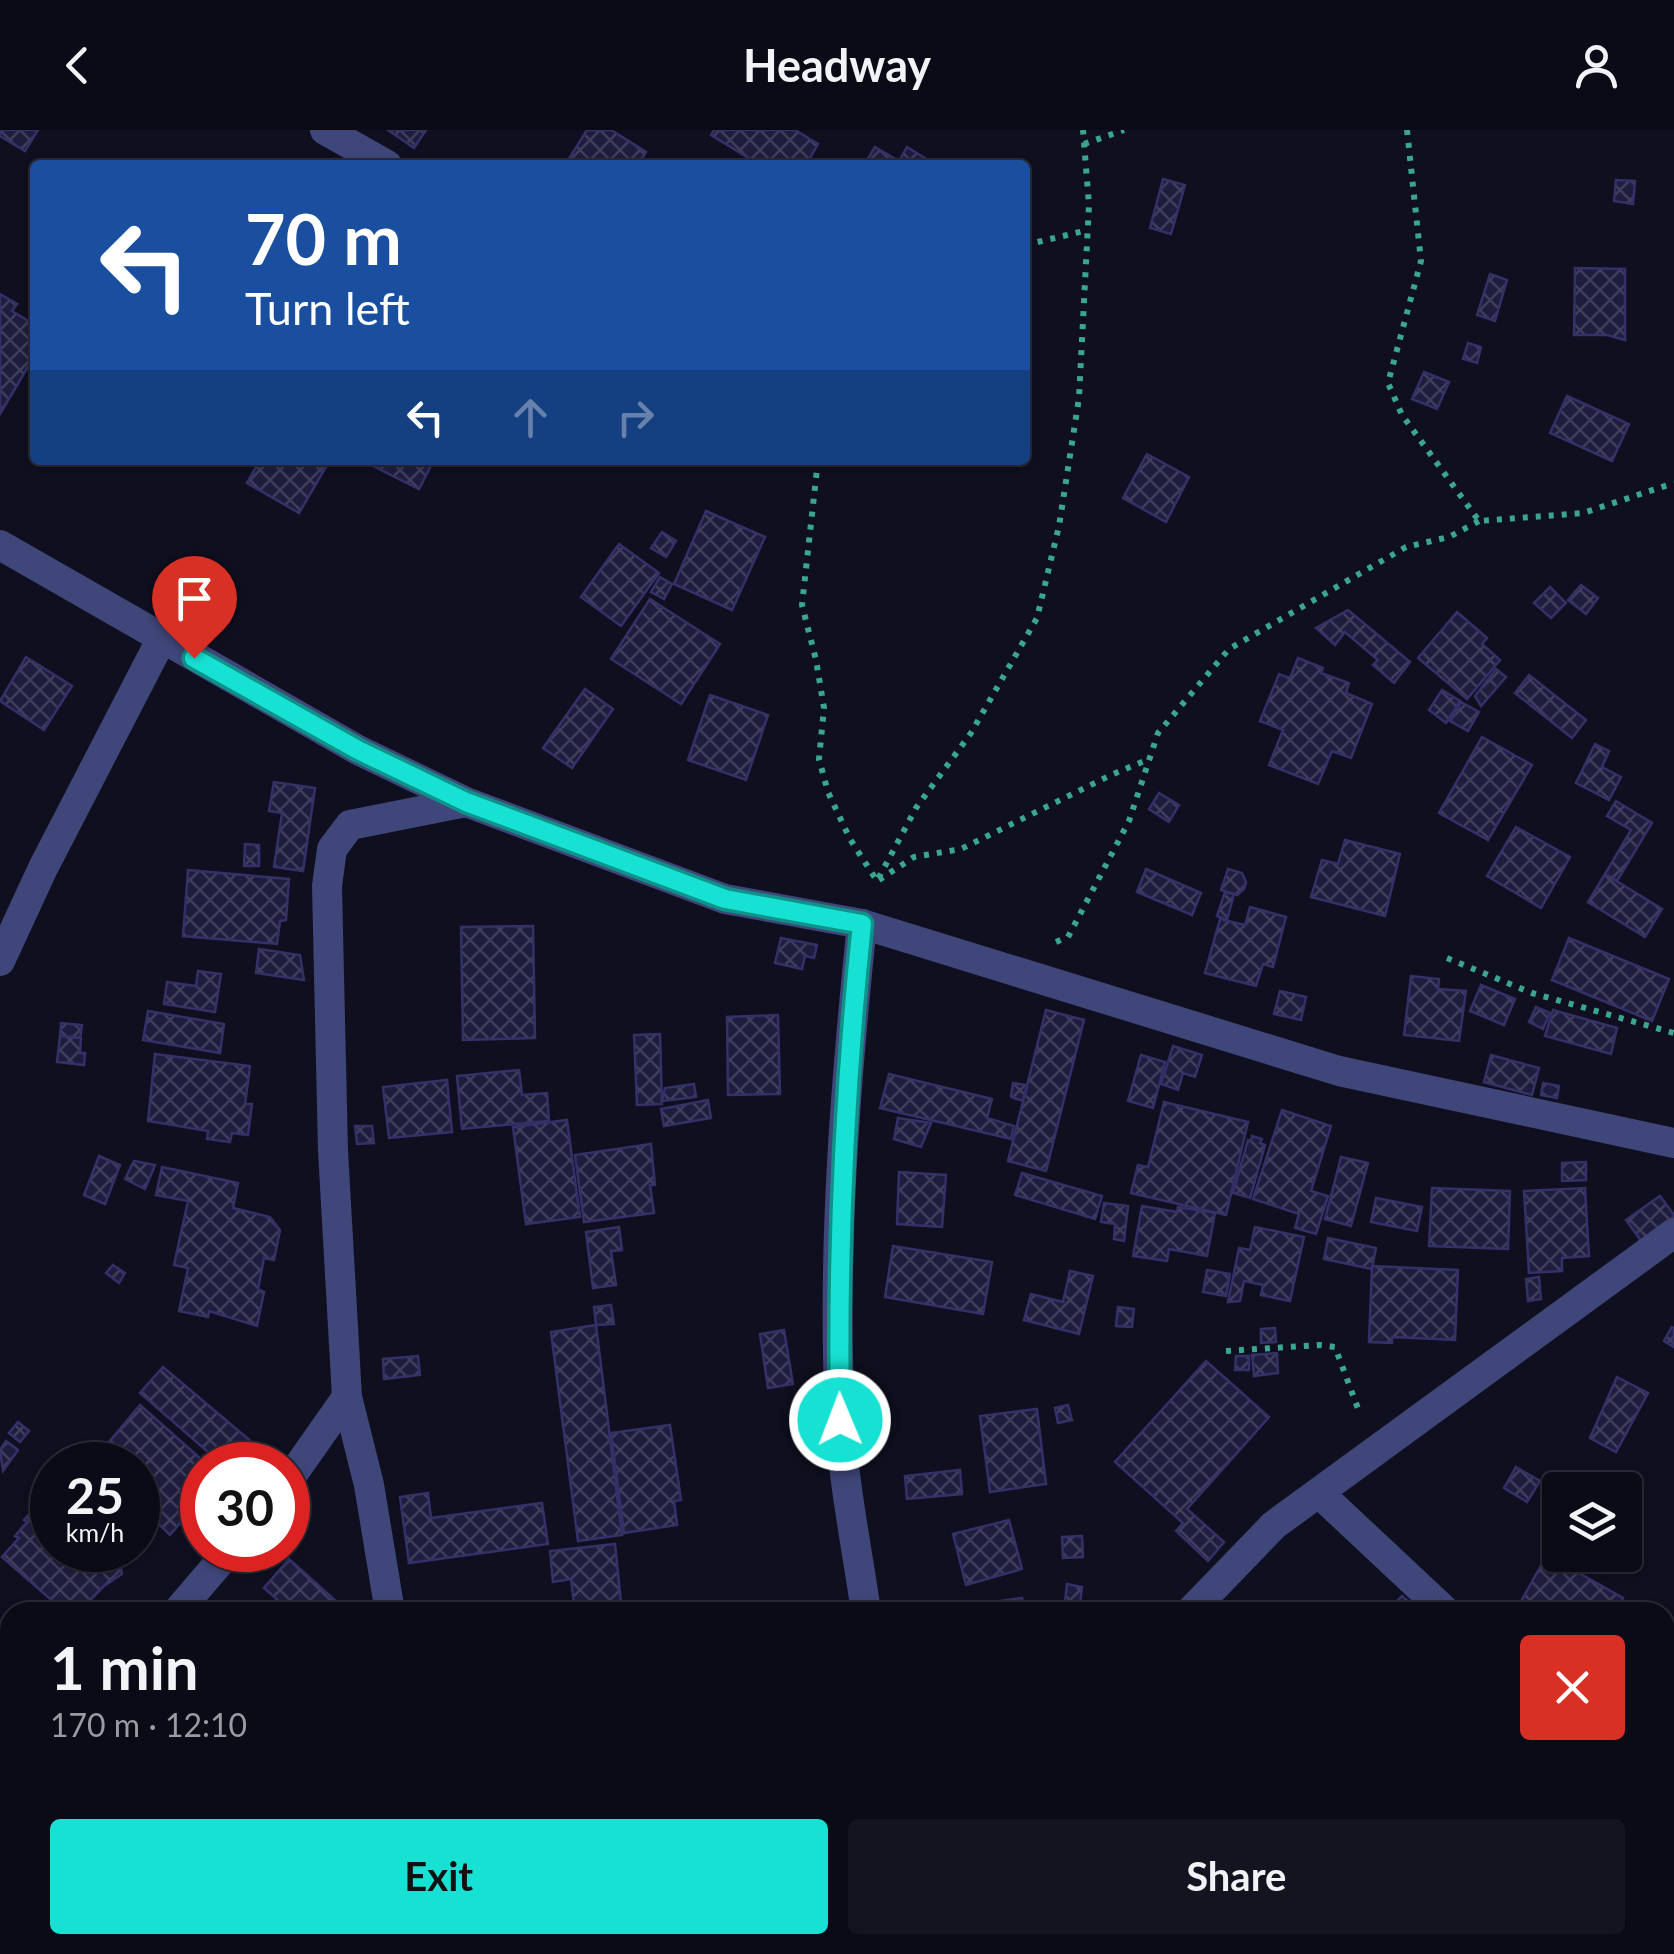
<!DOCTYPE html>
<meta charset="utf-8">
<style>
:root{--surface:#0b0b17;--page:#141420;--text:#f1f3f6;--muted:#9a9ba1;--line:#2b2b36;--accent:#17e1d3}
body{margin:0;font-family:Lato,sans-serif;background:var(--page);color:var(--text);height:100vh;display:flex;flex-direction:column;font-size:38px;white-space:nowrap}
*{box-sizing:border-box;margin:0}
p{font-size:32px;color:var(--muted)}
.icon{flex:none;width:55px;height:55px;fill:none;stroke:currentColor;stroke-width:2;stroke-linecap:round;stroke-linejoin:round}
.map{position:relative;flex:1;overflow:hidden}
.side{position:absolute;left:0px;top:1472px;width:1675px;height:352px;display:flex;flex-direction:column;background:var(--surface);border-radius:30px 30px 0 0;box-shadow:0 2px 8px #0004,0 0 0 2px var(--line)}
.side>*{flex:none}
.banner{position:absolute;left:30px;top:30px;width:1000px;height:305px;border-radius:10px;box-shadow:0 2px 8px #0004,0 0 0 2px var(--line);background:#1a4fa0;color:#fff;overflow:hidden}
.controls{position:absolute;left:1542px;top:1342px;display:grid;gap:20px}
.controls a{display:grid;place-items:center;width:100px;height:100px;border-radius:10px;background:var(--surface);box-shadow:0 2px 8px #0004,0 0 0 2px var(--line);font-size:50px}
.speed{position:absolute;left:30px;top:1312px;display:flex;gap:20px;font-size:50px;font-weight:700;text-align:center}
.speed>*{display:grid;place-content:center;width:130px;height:130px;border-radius:50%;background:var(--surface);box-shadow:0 2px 8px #0004,0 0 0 2px var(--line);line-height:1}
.speed small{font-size:25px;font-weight:400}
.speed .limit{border:15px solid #d22;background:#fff;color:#111}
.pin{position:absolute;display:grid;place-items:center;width:85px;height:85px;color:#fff;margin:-102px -42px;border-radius:50% 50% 50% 0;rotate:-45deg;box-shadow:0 0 10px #0007}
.pin .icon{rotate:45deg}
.me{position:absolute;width:110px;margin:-55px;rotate:359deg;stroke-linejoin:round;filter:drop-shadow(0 0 8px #0008)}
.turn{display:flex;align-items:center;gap:35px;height:210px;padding:0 50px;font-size:45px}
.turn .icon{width:130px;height:130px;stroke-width:2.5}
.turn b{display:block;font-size:70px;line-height:85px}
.lanes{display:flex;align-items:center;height:95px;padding:0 50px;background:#0003;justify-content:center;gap:50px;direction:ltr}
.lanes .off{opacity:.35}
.round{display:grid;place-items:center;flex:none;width:105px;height:105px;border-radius:10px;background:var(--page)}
.summary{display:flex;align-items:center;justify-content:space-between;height:170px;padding:0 50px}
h1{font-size:60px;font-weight:700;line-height:75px}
.primary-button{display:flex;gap:20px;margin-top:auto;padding:20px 50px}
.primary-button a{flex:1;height:115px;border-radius:10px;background:var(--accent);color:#111;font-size:40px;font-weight:700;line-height:115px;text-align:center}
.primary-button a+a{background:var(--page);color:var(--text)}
header{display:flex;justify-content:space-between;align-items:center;height:130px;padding:0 50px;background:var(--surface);font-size:45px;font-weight:700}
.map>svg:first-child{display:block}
.building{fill:url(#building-cross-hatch);stroke:#333168;stroke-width:2.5}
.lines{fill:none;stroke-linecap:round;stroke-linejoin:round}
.path{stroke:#3aa68d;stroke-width:6;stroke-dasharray:5 8;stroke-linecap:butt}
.minor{stroke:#3f4679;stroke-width:30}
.route-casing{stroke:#0f9289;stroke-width:25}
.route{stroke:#17e1d3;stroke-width:18}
</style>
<header><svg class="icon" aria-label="back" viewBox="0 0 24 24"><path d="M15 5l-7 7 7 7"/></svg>Headway<svg class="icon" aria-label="person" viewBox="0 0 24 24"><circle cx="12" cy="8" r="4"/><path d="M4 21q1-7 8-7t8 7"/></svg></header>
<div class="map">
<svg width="1674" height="1824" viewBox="0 0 1674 1824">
<defs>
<pattern id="building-cross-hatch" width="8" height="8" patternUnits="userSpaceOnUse" patternTransform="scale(2.5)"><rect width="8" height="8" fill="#1e1d3e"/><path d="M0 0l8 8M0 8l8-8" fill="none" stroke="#3e3d5b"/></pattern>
</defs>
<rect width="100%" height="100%" fill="#0f0f1f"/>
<g class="building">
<path d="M 0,0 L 38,0 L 25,21 L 0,6 Z"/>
<path d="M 388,0 L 426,0 L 414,18 Z"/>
<path d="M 587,0 L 611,0 L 646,22 L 638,35 L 565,35 Z"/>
<path d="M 714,0 L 795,0 L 818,14 L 806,35 L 760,35 L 711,5 Z"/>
<path d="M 875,17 L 899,31 L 907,17 L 936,35 L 864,35 Z"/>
<path d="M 1163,49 L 1185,55 L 1171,104 L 1150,98 Z"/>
<path d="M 1616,50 L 1635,51 L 1633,74 L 1614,71 Z"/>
<path d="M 1575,138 L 1625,139 L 1625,210 L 1607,205 L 1574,205 Z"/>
<path d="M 1490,144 L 1507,150 L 1495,191 L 1477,185 Z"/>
<path d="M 0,164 L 17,174 L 12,181 L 35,195 L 35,225 L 0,284 Z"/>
<path d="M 1468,213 L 1481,217 L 1477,233 L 1463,229 Z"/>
<path d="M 1424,242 L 1449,252 L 1437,279 L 1412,269 Z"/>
<path d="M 1567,266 L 1629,294 L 1612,331 L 1550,303 Z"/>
<path d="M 1147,324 L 1189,347 L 1166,392 L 1123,368 Z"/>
<path d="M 260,330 L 330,330 L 299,383 L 247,353 Z"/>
<path d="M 371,330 L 434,330 L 419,359 L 369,334 Z"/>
<path d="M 706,381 L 765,407 L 732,480 L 674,454 Z"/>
<path d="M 662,402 L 676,411 L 666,427 L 651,418 Z"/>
<path d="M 619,414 L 659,443 L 621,496 L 581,467 Z"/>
<path d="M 660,447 L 672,454 L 664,469 L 651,462 Z"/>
<path d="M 1581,455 L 1598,468 L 1586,484 L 1568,470 Z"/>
<path d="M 1550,457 L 1566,473 L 1551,488 L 1534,473 Z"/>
<path d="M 650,469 L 720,514 L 681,574 L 611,529 Z"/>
<path d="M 1348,480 L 1410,532 L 1394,553 L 1373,535 L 1378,530 L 1345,502 L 1335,515 L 1316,498 Z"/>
<path d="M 1457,482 L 1487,508 L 1482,514 L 1500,530 L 1467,569 L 1418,528 Z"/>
<path d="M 26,527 L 72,556 L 44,600 L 0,571 Z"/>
<path d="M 1298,528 L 1323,538 L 1321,543 L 1349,553 L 1346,563 L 1372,574 L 1351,628 L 1332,621 L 1318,654 L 1269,635 L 1283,600 L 1260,591 L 1279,544 L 1290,548 Z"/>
<path d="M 1496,539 L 1506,547 L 1481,576 L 1475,566 Z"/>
<path d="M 1529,545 L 1586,590 L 1572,608 L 1515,563 Z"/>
<path d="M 585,559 L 613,579 L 572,638 L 543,618 Z"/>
<path d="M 1442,560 L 1460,571 L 1446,593 L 1429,580 Z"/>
<path d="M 710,565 L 768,585 L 746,650 L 688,630 Z"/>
<path d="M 1461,572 L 1479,582 L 1468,601 L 1450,591 Z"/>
<path d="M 1482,607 L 1532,635 L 1488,710 L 1439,683 Z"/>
<path d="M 1595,614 L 1609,621 L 1602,637 L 1621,647 L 1609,670 L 1576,653 Z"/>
<path d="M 274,652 L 315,658 L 303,741 L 274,737 L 282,683 L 269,681 Z"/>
<path d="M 1159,663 L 1179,675 L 1169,692 L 1149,679 Z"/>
<path d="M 1616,671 L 1652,693 L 1617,751 L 1605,744 L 1631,700 L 1607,686 Z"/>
<path d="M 1516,697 L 1570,727 L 1541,778 L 1487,746 Z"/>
<path d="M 1345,710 L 1400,724 L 1385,786 L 1311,767 L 1322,730 L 1338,734 Z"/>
<path d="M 245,714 L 259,715 L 259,736 L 244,736 Z"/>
<path d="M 1146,739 L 1201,763 L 1192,785 L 1137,762 Z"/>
<path d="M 1228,739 L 1242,743 L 1246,752 L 1244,759 L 1237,765 L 1221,760 Z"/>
<path d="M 188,740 L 289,749 L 286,790 L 280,791 L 277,814 L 183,806 Z"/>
<path d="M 1605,744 L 1662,779 L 1645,807 L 1588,772 Z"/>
<path d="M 1225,762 L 1234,764 L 1227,790 L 1217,786 Z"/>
<path d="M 1250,777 L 1286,787 L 1273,837 L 1263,834 L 1256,856 L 1205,843 L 1220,789 L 1245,795 Z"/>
<path d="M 533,796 L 535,908 L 463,910 L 461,797 Z"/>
<path d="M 781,808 L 817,815 L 814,828 L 805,826 L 802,839 L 775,833 Z"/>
<path d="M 1569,808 L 1669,849 L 1652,891 L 1552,850 Z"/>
<path d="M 259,819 L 300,825 L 304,850 L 256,843 Z"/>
<path d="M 198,841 L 221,844 L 215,882 L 164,874 L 167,852 L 196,856 Z"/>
<path d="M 1411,846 L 1439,849 L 1438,859 L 1466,861 L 1459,911 L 1404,905 Z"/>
<path d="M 1481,855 L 1515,869 L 1504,895 L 1470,881 Z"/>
<path d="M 1280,861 L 1306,867 L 1301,890 L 1274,884 Z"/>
<path d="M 1536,877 L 1550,883 L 1543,899 L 1529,892 Z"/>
<path d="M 1046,880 L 1084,890 L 1046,1041 L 1008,1031 Z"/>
<path d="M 1553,880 L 1617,898 L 1611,924 L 1545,906 Z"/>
<path d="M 148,881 L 224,894 L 220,923 L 143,910 Z"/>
<path d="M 778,885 L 780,964 L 728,965 L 727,887 Z"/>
<path d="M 61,893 L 82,895 L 80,908 L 60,906 Z"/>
<path d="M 660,904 L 662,974 L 637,975 L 634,905 Z"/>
<path d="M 60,906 L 81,908 L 80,923 L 85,923 L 84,935 L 57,932 Z"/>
<path d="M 1173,916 L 1202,925 L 1195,947 L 1183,943 L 1178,960 L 1161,954 Z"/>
<path d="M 155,924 L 250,936 L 245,974 L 252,974 L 248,1005 L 232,1003 L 230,1012 L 207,1009 L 208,1001 L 148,991 Z"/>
<path d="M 1141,925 L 1165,932 L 1153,978 L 1128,971 Z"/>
<path d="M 1491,925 L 1539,938 L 1532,965 L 1484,952 Z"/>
<path d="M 519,940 L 522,965 L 547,963 L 549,991 L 462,999 L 457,946 Z"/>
<path d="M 889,944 L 992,969 L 987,988 L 1014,996 L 1011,1009 L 880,978 Z"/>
<path d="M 447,950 L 452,1002 L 389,1008 L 383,957 Z"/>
<path d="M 1013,953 L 1027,955 L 1023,971 L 1011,967 Z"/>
<path d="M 1543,953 L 1559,956 L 1557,968 L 1541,965 Z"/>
<path d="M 694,954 L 696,967 L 662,971 L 665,958 Z"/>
<path d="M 708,970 L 711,988 L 664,996 L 661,979 Z"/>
<path d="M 1164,972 L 1248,992 L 1226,1085 L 1131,1063 L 1138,1035 L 1148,1037 Z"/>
<path d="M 1282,980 L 1331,996 L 1311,1061 L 1328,1066 L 1316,1104 L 1295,1098 L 1299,1084 L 1253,1069 Z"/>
<path d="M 898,988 L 931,993 L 921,1017 L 894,1009 Z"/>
<path d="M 567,990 L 580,1087 L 526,1094 L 513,997 Z"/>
<path d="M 355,996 L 372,996 L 374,1013 L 357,1014 Z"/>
<path d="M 1252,1006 L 1262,1009 L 1260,1013 L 1265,1015 L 1250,1068 L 1233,1063 L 1248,1010 L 1251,1011 Z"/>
<path d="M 651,1014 L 655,1055 L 650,1055 L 654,1083 L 584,1092 L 575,1025 Z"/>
<path d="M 99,1026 L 120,1035 L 105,1074 L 84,1065 Z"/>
<path d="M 1341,1027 L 1368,1033 L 1351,1096 L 1325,1089 Z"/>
<path d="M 134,1031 L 155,1035 L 145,1059 L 125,1049 Z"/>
<path d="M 1586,1032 L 1586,1050 L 1562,1051 L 1562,1033 Z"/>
<path d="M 162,1037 L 238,1053 L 233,1078 L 270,1087 L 280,1100 L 274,1130 L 264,1128 L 258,1159 L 264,1162 L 257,1196 L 209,1181 L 208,1187 L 179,1181 L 188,1138 L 174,1135 L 188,1071 L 156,1065 Z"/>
<path d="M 899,1042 L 946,1045 L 942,1097 L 897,1094 Z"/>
<path d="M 1022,1043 L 1102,1066 L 1095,1089 L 1015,1065 Z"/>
<path d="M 1432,1058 L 1510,1061 L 1508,1119 L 1429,1116 Z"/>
<path d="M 1585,1058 L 1589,1126 L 1562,1128 L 1562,1141 L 1529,1143 L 1524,1061 Z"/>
<path d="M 1660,1066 L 1674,1085 L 1674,1090 L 1642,1112 L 1626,1090 Z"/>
<path d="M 1376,1068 L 1422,1077 L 1417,1101 L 1371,1092 Z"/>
<path d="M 1104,1073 L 1128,1076 L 1124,1111 L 1114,1109 L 1115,1094 L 1101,1092 Z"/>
<path d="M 1142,1076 L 1177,1082 L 1178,1077 L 1215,1083 L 1207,1126 L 1169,1119 L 1167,1131 L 1133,1126 Z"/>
<path d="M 619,1097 L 622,1120 L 611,1121 L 616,1155 L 593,1158 L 586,1102 Z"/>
<path d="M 1255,1097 L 1304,1107 L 1290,1171 L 1261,1165 L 1263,1155 L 1244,1151 L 1240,1171 L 1228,1172 L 1239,1118 L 1250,1120 Z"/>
<path d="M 1328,1108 L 1376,1118 L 1372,1139 L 1324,1129 Z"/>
<path d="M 893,1116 L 992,1132 L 983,1184 L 885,1167 Z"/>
<path d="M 113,1135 L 125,1143 L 119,1153 L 106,1143 Z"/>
<path d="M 1372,1136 L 1458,1140 L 1455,1210 L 1392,1207 L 1392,1213 L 1369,1212 Z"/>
<path d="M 1207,1140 L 1230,1144 L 1226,1166 L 1203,1162 Z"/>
<path d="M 1070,1141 L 1093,1146 L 1079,1204 L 1024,1190 L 1031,1164 L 1063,1172 Z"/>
<path d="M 1539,1147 L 1541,1169 L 1528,1171 L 1526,1149 Z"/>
<path d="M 611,1175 L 614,1194 L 596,1195 L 594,1177 Z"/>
<path d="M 1118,1177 L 1134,1179 L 1132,1197 L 1116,1196 Z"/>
<path d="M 596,1195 L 622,1405 L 578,1411 L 551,1202 Z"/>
<path d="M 1672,1197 L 1674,1198 L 1674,1217 L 1664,1211 Z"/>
<path d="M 1275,1198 L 1276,1212 L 1261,1213 L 1261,1199 Z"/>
<path d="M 784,1200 L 793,1254 L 768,1258 L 760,1204 Z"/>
<path d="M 1277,1223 L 1278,1243 L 1254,1246 L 1252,1225 Z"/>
<path d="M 418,1226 L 420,1245 L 384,1249 L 383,1229 Z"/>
<path d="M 1236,1226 L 1249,1226 L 1249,1240 L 1235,1240 Z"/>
<path d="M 1206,1231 L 1269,1287 L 1187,1379 L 1224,1412 L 1208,1431 L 1176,1401 L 1183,1393 L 1115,1332 Z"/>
<path d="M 163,1237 L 273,1330 L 269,1335 L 223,1335 L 140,1263 Z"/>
<path d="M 1617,1247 L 1648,1263 L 1616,1322 L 1590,1308 Z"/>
<path d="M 140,1275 L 201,1329 L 194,1337 L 202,1344 L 202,1366 L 193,1376 L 202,1383 L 202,1399 L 187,1385 L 170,1405 L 138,1374 L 138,1335 L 110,1335 L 98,1325 Z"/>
<path d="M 1068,1275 L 1072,1290 L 1058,1293 L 1055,1278 Z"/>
<path d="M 1037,1279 L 1046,1354 L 990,1362 L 980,1286 Z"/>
<path d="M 18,1292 L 29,1301 L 20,1312 L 9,1303 Z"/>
<path d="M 670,1295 L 681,1370 L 674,1371 L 677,1395 L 624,1403 L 611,1303 Z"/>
<path d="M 6,1311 L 18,1320 L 3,1341 L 0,1320 Z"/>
<path d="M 1516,1337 L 1540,1351 L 1527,1372 L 1504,1358 Z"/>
<path d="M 960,1340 L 962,1364 L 907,1369 L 905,1346 Z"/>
<path d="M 51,1359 L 52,1420 L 113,1420 L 119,1425 L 122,1444 L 104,1456 L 79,1482 L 65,1482 L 2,1427 L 19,1408 L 15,1406 L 27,1392 L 24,1390 Z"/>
<path d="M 428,1363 L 431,1388 L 542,1373 L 548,1414 L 409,1433 L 400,1367 Z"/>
<path d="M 1009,1390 L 1022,1439 L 966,1455 L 953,1404 Z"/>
<path d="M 1082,1406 L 1083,1427 L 1063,1428 L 1062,1407 Z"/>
<path d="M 615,1414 L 622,1482 L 575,1482 L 571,1449 L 553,1452 L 550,1421 Z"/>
<path d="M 1547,1425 L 1623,1468 L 1615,1482 L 1515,1482 Z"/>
<path d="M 289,1429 L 348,1482 L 291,1482 L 264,1458 Z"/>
<path d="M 1067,1454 L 1082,1457 L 1080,1474 L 1065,1471 Z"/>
<path d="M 1402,1466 L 1415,1478 L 1411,1482 L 1386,1482 Z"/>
<path d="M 1022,1468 L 1024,1482 L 948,1482 L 948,1478 Z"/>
<path d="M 1408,1471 L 1420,1482 L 1397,1482 Z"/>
<path d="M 1408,1472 L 1419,1482 L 1399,1482 Z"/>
<path d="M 1674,1522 L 1674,1570 L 1665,1566 L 1665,1540 Z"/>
<path d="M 1669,1783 L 1674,1785 L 1674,1801 L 1670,1808 L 1665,1805 Z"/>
<path d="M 228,1815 L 241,1815 L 251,1824 L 220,1824 Z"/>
<path d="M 517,1815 L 601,1815 L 602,1824 L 517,1824 Z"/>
<path d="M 659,1815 L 690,1815 L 693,1824 L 662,1824 Z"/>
<path d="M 1137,1815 L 1180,1815 L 1183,1819 L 1178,1824 L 1145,1824 Z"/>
<path d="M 1388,1815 L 1419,1815 L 1411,1824 L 1381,1824 Z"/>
<path d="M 1481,1815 L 1553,1815 L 1548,1824 L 1496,1824 Z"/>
<path d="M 1560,1815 L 1587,1815 L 1601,1824 L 1555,1824 Z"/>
</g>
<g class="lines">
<g class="path">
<path d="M 1407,0 L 1421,131 L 1388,253 L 1402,285 L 1479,391 L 1583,383 L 1674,353"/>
<path d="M 1084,14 L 1124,0"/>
<path d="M 1025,115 L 1088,100"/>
<path d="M 818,330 L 802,475 L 816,530 L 824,578 L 819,629 L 828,662 L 850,709 L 877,751 L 916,678 L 971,603 L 1037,488 L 1059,396 L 1079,268 L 1089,75 L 1083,0"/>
<path d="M 879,750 L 914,727 L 961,719 L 1111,645 L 1149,629"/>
<path d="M 1056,812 L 1068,807 L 1129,691 L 1158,603 L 1229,519 L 1406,417 L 1449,407 L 1479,391"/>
<path d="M 1447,828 L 1532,863 L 1674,903"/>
<path d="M 1226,1221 L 1319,1215 L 1335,1217 L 1360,1284"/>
</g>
<g class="minor">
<path d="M 325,0 L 387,35"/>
<path d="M 0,415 L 358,620 L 466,672 L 725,769 L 862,794 L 1339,941 L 1674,1013"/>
<path d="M 862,794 C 845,957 832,1122 840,1287 C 843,1352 857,1418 866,1482"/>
<path d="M 0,831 L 43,738 L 161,510"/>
<path d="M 288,1351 L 347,1267"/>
<path d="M 1319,1363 L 1446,1482"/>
<path d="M 177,1482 L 230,1420"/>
<path d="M 390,1482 L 369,1355 L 347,1267 L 333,1021 L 327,756 L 332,719 L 350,695 L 466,672"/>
<path d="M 1190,1482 L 1274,1395 L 1674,1103"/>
<path d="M 0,1693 L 10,1681"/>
<path d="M 436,1815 L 439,1824"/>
<path d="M 1235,1815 L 1245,1824"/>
<path d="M 793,1824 L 813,1815"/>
</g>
</g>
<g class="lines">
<defs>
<path id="route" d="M 194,528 L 358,620 L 466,672 L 725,769 L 862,794 C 844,962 837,1121 840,1290"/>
</defs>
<use href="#route" class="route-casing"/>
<use href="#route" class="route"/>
</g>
</svg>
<div class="controls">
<a><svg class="icon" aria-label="layers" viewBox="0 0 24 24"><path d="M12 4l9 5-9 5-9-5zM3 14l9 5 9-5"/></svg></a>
</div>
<div class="speed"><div>25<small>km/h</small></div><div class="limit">30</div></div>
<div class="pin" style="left:194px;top:528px;background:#d93025"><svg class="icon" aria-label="arrive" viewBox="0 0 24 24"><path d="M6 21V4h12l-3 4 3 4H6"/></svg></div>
<svg class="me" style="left:840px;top:1290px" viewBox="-20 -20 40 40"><circle r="17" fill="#17e1d3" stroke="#fff" stroke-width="3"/><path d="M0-11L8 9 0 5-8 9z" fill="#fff"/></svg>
<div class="banner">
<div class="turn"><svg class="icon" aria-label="left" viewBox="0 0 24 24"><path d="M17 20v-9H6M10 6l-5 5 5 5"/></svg><div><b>70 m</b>Turn left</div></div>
<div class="lanes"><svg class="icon" aria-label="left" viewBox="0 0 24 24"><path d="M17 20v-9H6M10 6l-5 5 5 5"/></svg><svg class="icon off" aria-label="ahead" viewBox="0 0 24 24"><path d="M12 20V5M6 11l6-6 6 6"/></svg><svg class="icon off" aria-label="right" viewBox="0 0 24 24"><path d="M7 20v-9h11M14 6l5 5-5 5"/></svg></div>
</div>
<section class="side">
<div class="summary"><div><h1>1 min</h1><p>170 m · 12:10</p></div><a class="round" style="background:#d93025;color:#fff"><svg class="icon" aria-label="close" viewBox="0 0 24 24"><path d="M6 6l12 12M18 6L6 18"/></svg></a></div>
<div class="primary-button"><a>Exit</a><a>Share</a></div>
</section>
</div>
